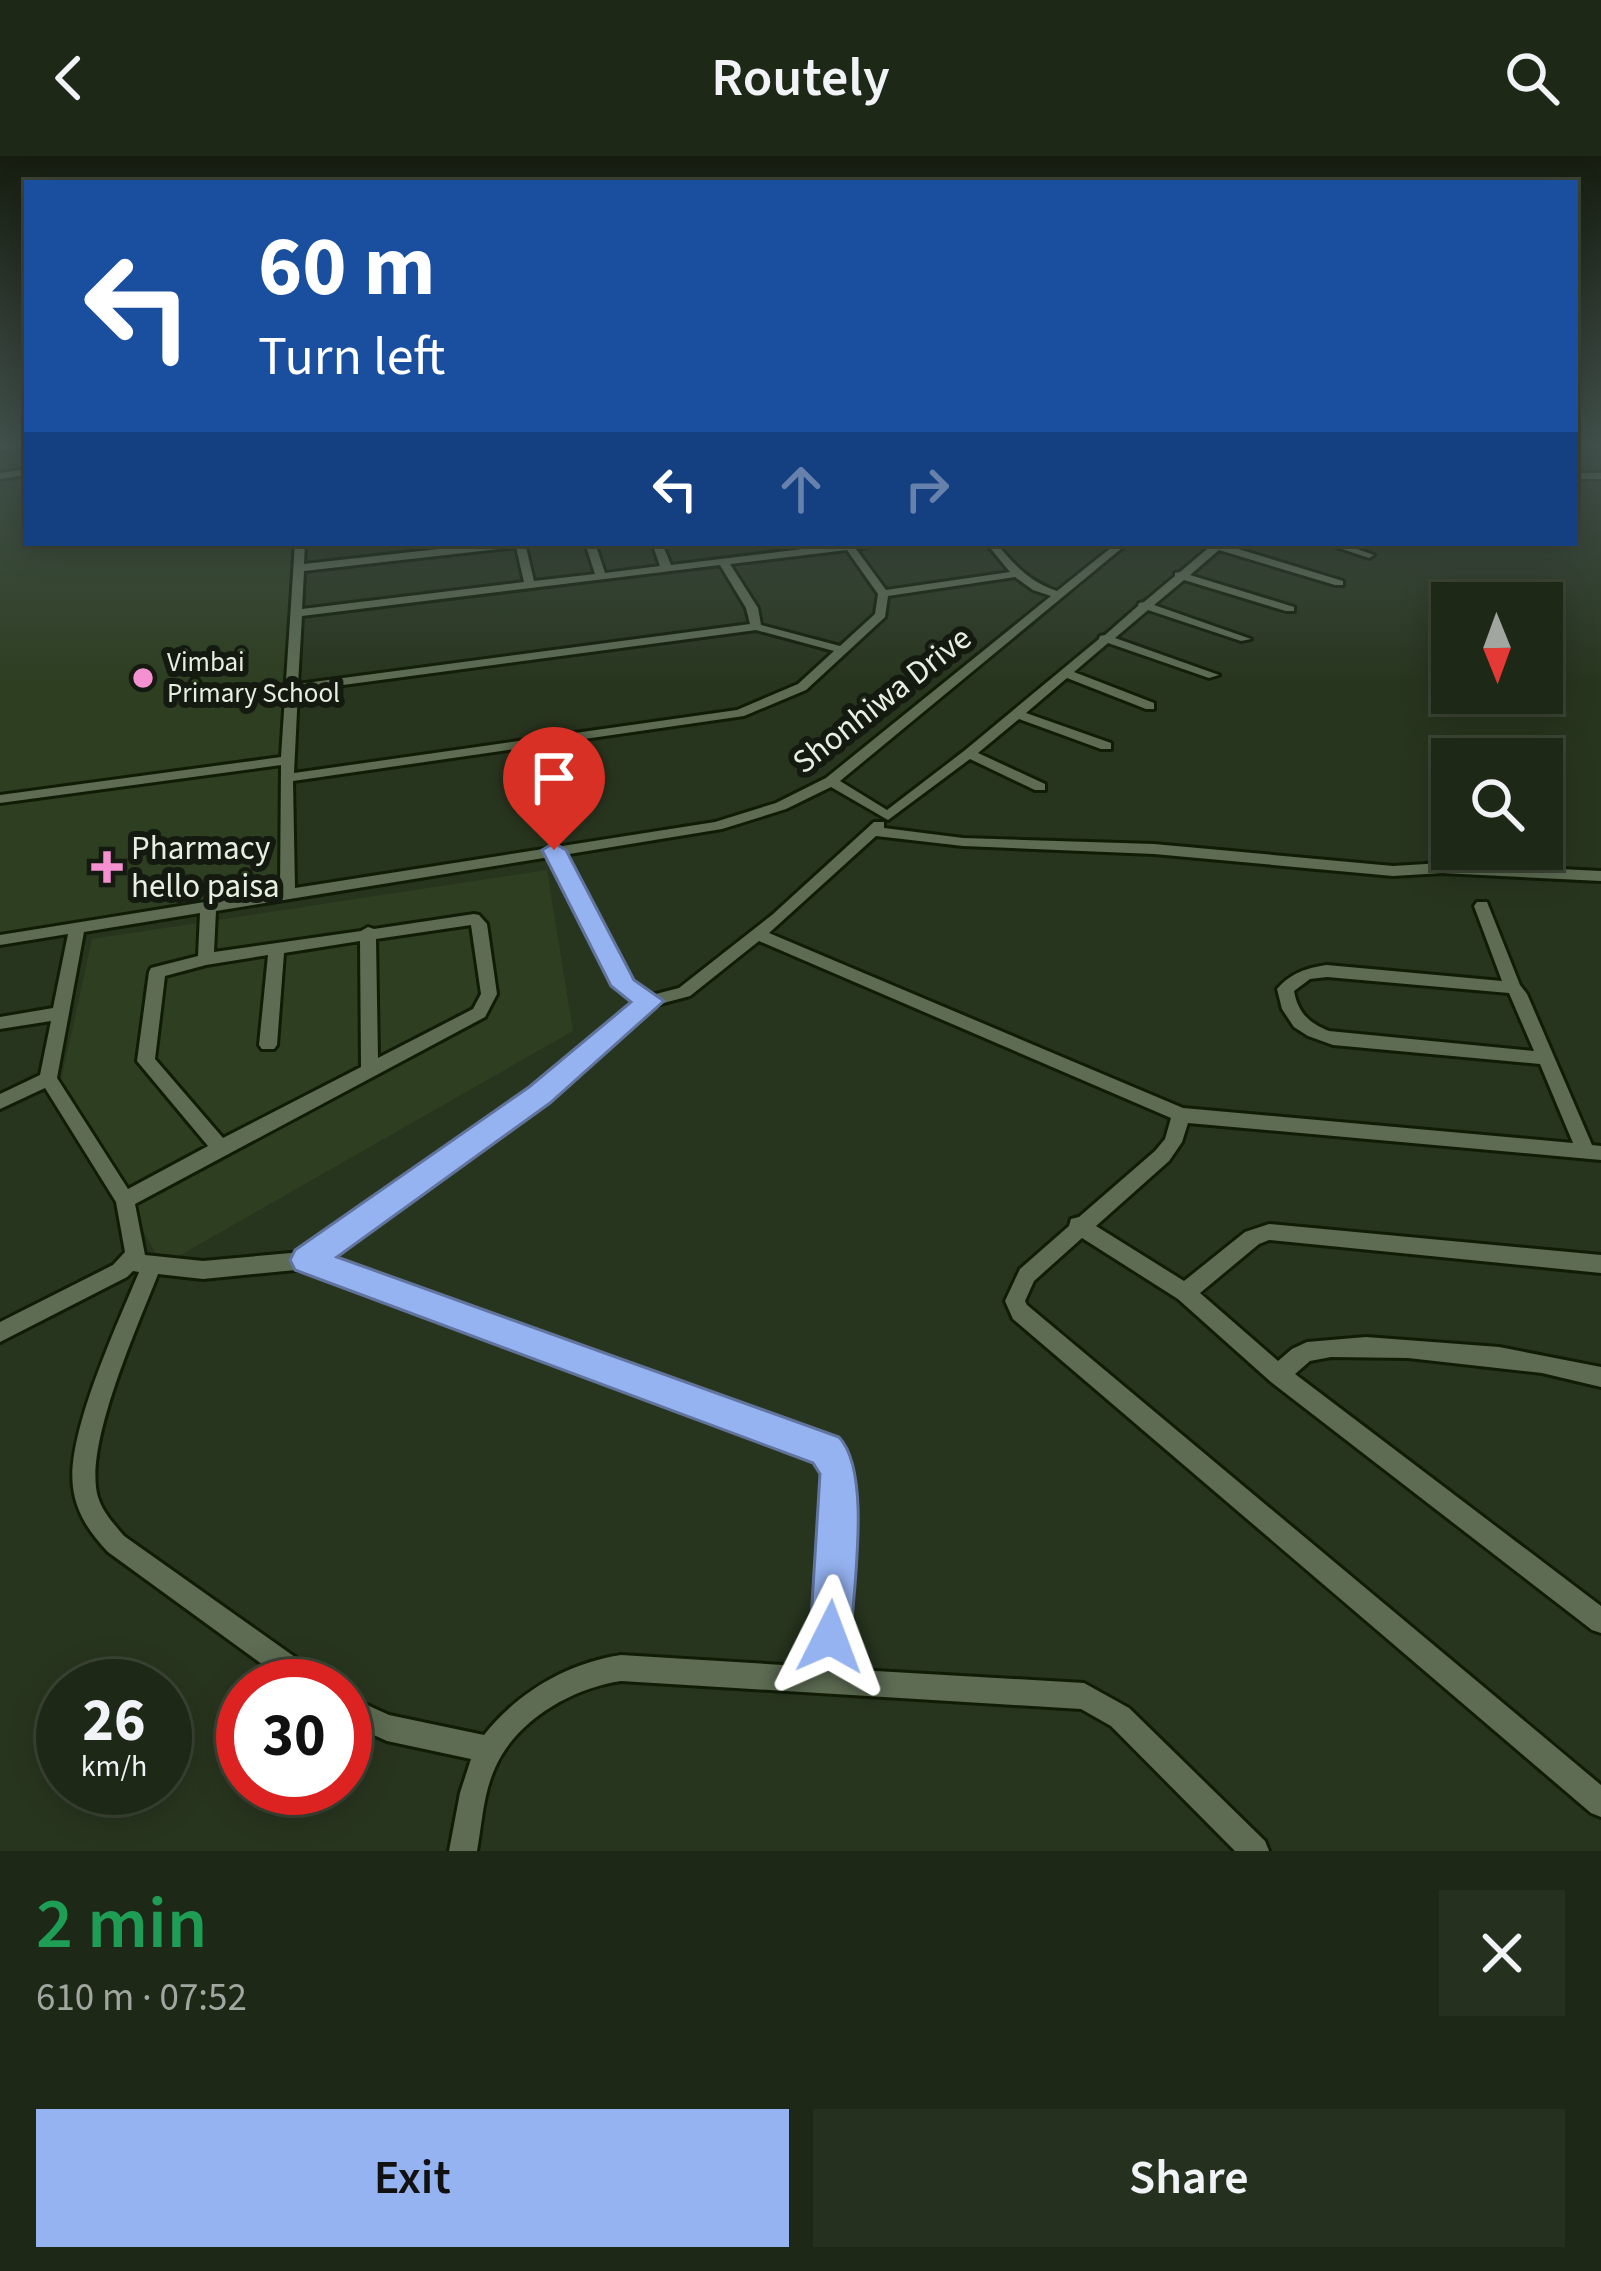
<!DOCTYPE html>
<meta charset="utf-8">
<style>
:root{--surface:#1e2816;--page:#26301f;--text:#f1f3f6;--muted:#a1a6a1;--line:#3c4435;--accent:#95b2f1}
body{margin:0;font-family:"Source Sans 3",sans-serif;background:var(--page);color:var(--text);height:100vh;display:flex;flex-direction:column;font-size:45px;white-space:nowrap}
*{box-sizing:border-box;margin:0}
p{font-size:39px;color:var(--muted)}
.icon{flex:none;width:66px;height:66px;fill:none;stroke:currentColor;stroke-width:2;stroke-linecap:round;stroke-linejoin:round}
.map{position:relative;height:1695px;overflow:hidden}
.details{display:flex;flex-direction:column;background:var(--surface);flex:1}
.details>*{flex:none}
.hud{position:absolute;left:24px;top:24px;width:1554px;height:366px;border-radius:0px;box-shadow:0 6px 30px #0003,0 0 0 3px var(--line);background:#1a4fa0;color:#fff;overflow:hidden}
.needle{width:78px;rotate:179deg}
.tools{position:absolute;left:1431px;top:426px;display:grid;gap:24px}
.tools a{display:grid;place-items:center;width:132px;height:132px;border-radius:0px;background:var(--surface);box-shadow:0 6px 30px #0003,0 0 0 3px var(--line);font-size:60px}
.speed{position:absolute;left:36px;top:1503px;display:flex;gap:24px;font-size:60px;font-weight:700;text-align:center}
.speed>*{display:grid;place-content:center;width:156px;height:156px;border-radius:50%;background:var(--surface);box-shadow:0 6px 30px #0003,0 0 0 3px var(--line);line-height:1}
.speed small{font-size:30px;font-weight:400}
.speed .limit{border:18px solid #d22;background:#fff;color:#111}
.pin{position:absolute;display:grid;place-items:center;width:102px;height:102px;color:#fff;margin:-123px -51px;border-radius:50% 50% 50% 0;rotate:-45deg;box-shadow:0 0 12px #0007}
.pin .icon{rotate:45deg}
.me{position:absolute;width:132px;margin:-66px;rotate:3deg;stroke-linejoin:round;filter:drop-shadow(0 0 9px #0008)}
.turn{display:flex;align-items:center;gap:42px;height:252px;padding:0 36px;font-size:54px}
.turn .icon{width:156px;height:156px;stroke-width:2.5}
.turn b{display:block;font-size:84px;line-height:102px}
.lanes{display:flex;align-items:center;height:114px;padding:0 36px;background:#0003;justify-content:center;gap:60px;direction:ltr}
.lanes .off{opacity:.35}
.round{display:grid;place-items:center;flex:none;width:126px;height:126px;border-radius:0px;background:var(--page)}
.overview{display:flex;align-items:center;justify-content:space-between;height:204px;padding:0 36px}
h1{font-size:72px;font-weight:600;line-height:90px;color:#1e9e55}
.action{display:flex;gap:24px;margin-top:auto;padding:24px 36px}
.action a{flex:1;height:138px;border-radius:0px;background:var(--accent);color:#111;font-size:48px;font-weight:600;line-height:138px;text-align:center}
.action a+a{background:var(--page);color:var(--text)}
header{display:flex;justify-content:space-between;align-items:center;height:156px;padding:0 36px;background:var(--surface);font-size:54px;font-weight:600}
.map>svg:first-child{display:block}
.built{fill:#2e3e21}
.lines{fill:none;stroke-linecap:round;stroke-linejoin:round}
.minor-casing{stroke:#111c06;stroke-width:6}
.minor{fill:#5d6c53;fill-rule:evenodd}
.route{fill:#95b2f1;stroke:#61749d;stroke-width:3}
.poi-dot{fill:#f590d1;stroke:#151a10;stroke-width:4.5}
.labels{text-anchor:middle;dominant-baseline:central;stroke-width:12;stroke-linejoin:round;paint-order:stroke}
.far-poi-label{font-size:27px;fill:#e7efe1;stroke:#151a10;text-anchor:start}
.street-label{font-size:33px;fill:#e7efe1;stroke:#151a10}
.poi-label{font-size:33px;fill:#e7efe1;stroke:#151a10;text-anchor:start}
</style>
<header><svg class="icon" aria-label="back" viewBox="0 0 24 24"><path d="M15 5l-7 7 7 7"/></svg>Routely<svg class="icon" aria-label="search" viewBox="0 0 24 24"><circle cx="10" cy="10" r="6"/><path d="M15 15l6 6"/></svg></header>
<div class="map">
<svg width="1601" height="1695" viewBox="0 0 1601 1695">
<rect width="100%" height="100%" fill="#28351e"/>
<g class="built">
<path d="M 27,322 L 27,387 L 291,387 L 277,735 L 0,780 L 0,327 Z"/>
<path d="M 547,714 L 573,875 L 163,1109 L 59,934 L 92,783 Z"/>
</g>
<g class="lines">
<defs>
<g id="minor">
<path d="M 0,290 L 25,290 L 0,296 Z"/>
<path d="M 27,313 L 27,319 L 0,323 L 0,317 Z"/>
<rect x="1575" y="317" width="26" height="6"/>
<path d="M 295,387 L 305,387 L 304,408 L 492,387 L 525,387 L 534,425 L 595,418 L 585,387 L 595,387 L 605,417 L 660,410 L 652,387 L 662,387 L 671,409 L 851,387 L 882,387 L 856,393 L 886,434 L 1010,416 L 986,387 L 996,387 C 1014,409 1030,426 1057,435 L 1117,387 L 1128,387 L 840,625 L 887,654 L 964,595 L 1099,483 L 1100,480 L 1105,479 L 1138,450 L 1139,447 L 1144,446 L 1175,420 L 1175,417 L 1180,416 L 1213,388 L 1226,387 L 1225,389 L 1343,425 L 1343,429 L 1335,429 L 1219,394 L 1190,419 L 1294,451 L 1294,455 L 1286,455 L 1184,424 L 1154,449 L 1251,483 L 1241,485 L 1148,454 L 1115,482 L 1219,519 L 1209,522 L 1108,487 L 1074,516 L 1154,547 L 1154,553 L 1146,553 L 1067,522 L 1026,557 L 1111,587 L 1111,593 L 1101,593 L 1019,563 L 978,597 L 1045,628 L 1045,634 L 1035,634 L 970,603 L 888,664 L 831,631 L 786,653 L 722,673 L 563,699 L 630,826 L 652,839 L 679,832 L 772,759 L 874,666 L 884,666 L 884,672 L 963,682 L 1154,688 L 1393,710 L 1442,707 L 1601,715 L 1601,725 L 1442,717 L 1393,720 L 1154,698 L 963,690 L 876,680 L 769,777 L 1183,952 L 1573,987 L 1540,908 L 1333,889 L 1308,880 L 1294,871 L 1282,853 L 1277,833 C 1291,817 1306,812 1327,809 L 1502,825 L 1474,750 L 1477,746 L 1487,746 L 1520,829 L 1527,838 L 1592,989 L 1601,990 L 1601,1004 L 1188,967 L 1182,986 L 1169,1005 L 1096,1070 L 1184,1125 L 1245,1076 L 1269,1068 L 1601,1099 L 1601,1117 L 1269,1084 L 1259,1088 L 1200,1137 L 1278,1205 L 1292,1193 L 1307,1186 L 1366,1181 L 1499,1191 L 1601,1211 L 1601,1231 L 1542,1217 L 1408,1202 L 1331,1201 L 1310,1205 L 1295,1218 L 1601,1450 L 1601,1477 L 1592,1474 L 1271,1226 L 1178,1143 L 1082,1082 L 1034,1125 L 1025,1145 L 1027,1149 L 1601,1629 L 1601,1661 L 1591,1657 L 1013,1163 L 1005,1145 L 1020,1113 L 1069,1070 L 1071,1063 L 1079,1061 L 1155,995 L 1165,983 L 1171,962 L 759,785 L 690,840 L 656,849 L 545,944 L 324,1102 L 834,1286 L 843,1296 L 849,1318 L 841,1513 L 1084,1527 L 1129,1552 L 1265,1685 L 1269,1695 L 1235,1695 L 1111,1570 L 1081,1553 L 621,1525 C 572,1532 515,1565 495,1612 C 483,1638 482,1668 477,1695 L 449,1695 L 460,1637 L 471,1603 L 387,1585 L 345,1566 L 345,1539 L 389,1559 L 484,1579 C 517,1537 567,1507 621,1499 L 816,1511 L 827,1318 L 825,1309 L 818,1302 L 306,1113 L 203,1123 L 158,1118 C 138,1170 83,1290 98,1341 C 103,1357 114,1368 124,1380 L 323,1521 L 327,1530 L 292,1530 L 108,1396 C 90,1377 76,1357 73,1331 C 66,1278 118,1167 139,1116 L 133,1115 L 127,1121 L 0,1186 L 0,1166 L 113,1109 L 125,1096 L 116,1046 L 45,932 L 0,953 L 0,938 L 40,919 L 51,865 L 0,873 L 0,861 L 53,852 L 68,778 L 0,789 L 0,779 L 280,734 L 281,609 L 0,647 L 0,639 L 281,601 ZM 516,391 L 524,426 L 302,453 L 304,415 ZM 847,394 L 878,438 L 875,458 L 840,490 L 761,469 L 758,452 L 730,408 ZM 720,409 L 746,452 L 750,468 L 298,528 L 302,460 ZM 1015,421 L 1033,434 L 1051,440 L 826,622 L 776,647 L 715,666 L 295,732 L 293,625 L 744,560 L 806,534 L 885,461 L 888,440 ZM 756,474 L 834,495 L 798,528 L 737,554 L 294,617 L 298,535 ZM 550,701 L 618,834 L 638,846 L 533,934 L 302,1096 L 203,1105 L 145,1099 L 135,1048 L 485,861 L 497,838 L 487,768 L 479,759 L 474,758 L 374,773 L 368,771 L 361,775 L 214,796 L 216,755 ZM 200,757 L 198,800 L 151,812 L 149,816 L 137,905 L 208,990 L 128,1033 L 57,922 L 84,776 ZM 471,769 L 481,838 L 473,853 L 378,902 L 376,783 ZM 360,785 L 361,911 L 223,982 L 155,903 L 165,820 L 206,809 L 268,799 L 259,889 L 262,893 L 274,893 L 277,889 L 284,797 ZM 1327,821 L 1509,837 L 1534,895 L 1329,875 C 1309,867 1298,857 1294,835 L 1310,823 Z"/>
<path d="M 1324,387 L 1340,387 L 1374,399 L 1369,402 Z"/>
</g>
</defs>
<use href="#minor" class="minor-casing"/>
<use href="#minor" class="minor"/>
</g>
<linearGradient id="sky" x2="0" y2="1"><stop stop-color="#161d10"/><stop offset="0.55" stop-color="#42514c"/><stop offset="1" stop-color="#42514c" stop-opacity="0"/></linearGradient>
<rect width="1601" height="527" fill="url(#sky)"/>
<path class="route" d="M 554,687 L 566,694 L 634,824 L 664,845 L 550,947 L 337,1101 L 839,1281 C 872,1316 853,1432 851,1481 L 845,1495 L 830,1502 L 816,1495 L 810,1481 L 820,1318 L 813,1307 L 295,1114 L 290,1104 L 295,1094 L 529,931 L 631,846 L 611,830 L 542,694 Z"/>
<g class="poi-dot">
<circle cx="143" cy="522" r="12"/>
<path d="M101 693h12v12h12v12h-12v12h-12v-12h-12v-12h12z"/>
</g>
<g class="labels">
<g class="far-poi-label">
<text x="167" y="506">Vimbai<tspan x="167" dy="31">Primary School</tspan></text>
</g>
<g class="street-label">
<text transform="translate(882 544) rotate(-38)">Shonhiwa Drive</text>
</g>
<g class="poi-label">
<text x="131" y="692">Pharmacy<tspan x="131" dy="38">hello paisa</tspan></text>
</g>
</g>
</svg>
<div class="tools">
<a><svg class="needle" viewBox="-14 -14 28 28"><path d="M0-13l5 13h-10z" fill="#e53935"/><path d="M0 13l5-13h-10z" fill="#a1a6a1"/></svg></a>
<a><svg class="icon" aria-label="search" viewBox="0 0 24 24"><circle cx="10" cy="10" r="6"/><path d="M15 15l6 6"/></svg></a>
</div>
<div class="speed"><div>26<small>km/h</small></div><div class="limit">30</div></div>
<div class="pin" style="left:554px;top:694px;background:#d93025"><svg class="icon" aria-label="arrive" viewBox="0 0 24 24"><path d="M6 21V4h12l-3 4 3 4H6"/></svg></div>
<svg class="me" style="left:830px;top:1481px" viewBox="-20 -20 40 40"><path d="M0-17L14 15 0 8-14 15z" fill="#95b2f1" stroke="#fff" stroke-width="4"/></svg>
<div class="hud">
<div class="turn"><svg class="icon" aria-label="left" viewBox="0 0 24 24"><path d="M17 20v-9H6M10 6l-5 5 5 5"/></svg><div><b>60 m</b>Turn left</div></div>
<div class="lanes"><svg class="icon" aria-label="left" viewBox="0 0 24 24"><path d="M17 20v-9H6M10 6l-5 5 5 5"/></svg><svg class="icon off" aria-label="ahead" viewBox="0 0 24 24"><path d="M12 20V5M6 11l6-6 6 6"/></svg><svg class="icon off" aria-label="right" viewBox="0 0 24 24"><path d="M7 20v-9h11M14 6l5 5-5 5"/></svg></div>
</div>
</div>
<section class="details">
<div class="overview"><div><h1>2 min</h1><p>610 m · 07:52</p></div><a class="round"><svg class="icon" aria-label="close" viewBox="0 0 24 24"><path d="M6 6l12 12M18 6L6 18"/></svg></a></div>
<div class="action"><a>Exit</a><a>Share</a></div>
</section>
